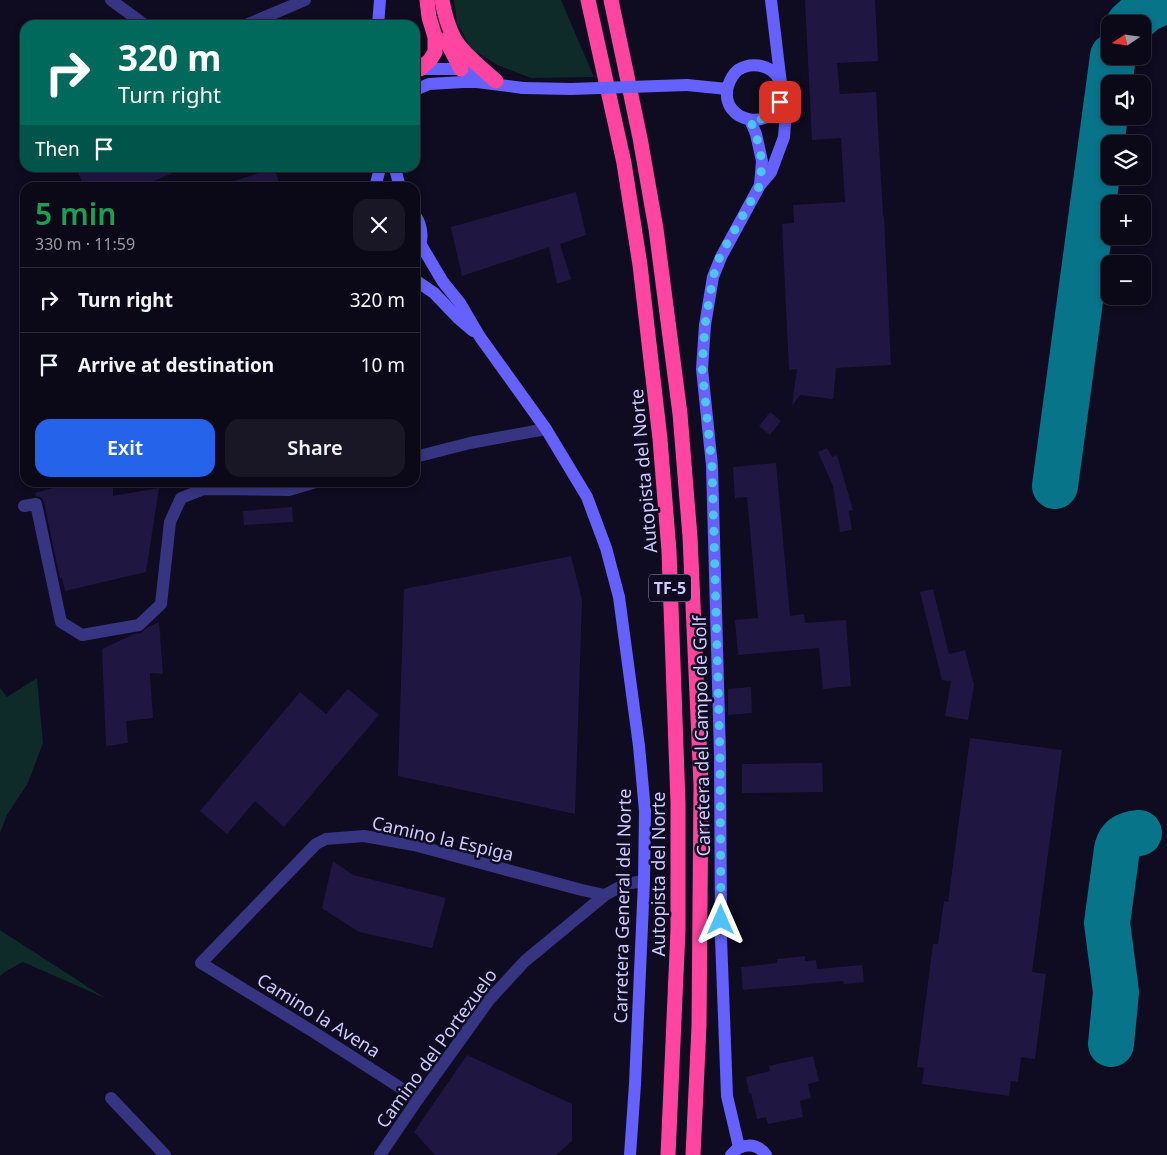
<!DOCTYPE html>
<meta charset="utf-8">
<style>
:root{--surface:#0b0818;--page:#191625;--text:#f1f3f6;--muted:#9a9aa2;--line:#2b2937;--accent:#2563eb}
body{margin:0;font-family:"Noto Sans",sans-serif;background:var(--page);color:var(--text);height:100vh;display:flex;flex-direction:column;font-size:19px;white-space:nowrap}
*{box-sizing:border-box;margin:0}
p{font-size:16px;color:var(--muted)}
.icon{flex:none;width:28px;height:28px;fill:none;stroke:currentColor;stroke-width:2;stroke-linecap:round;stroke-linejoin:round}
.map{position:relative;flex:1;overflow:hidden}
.drawer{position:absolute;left:20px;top:182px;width:400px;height:305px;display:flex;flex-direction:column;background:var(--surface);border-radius:15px;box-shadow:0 2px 8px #0003,0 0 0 1px var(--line)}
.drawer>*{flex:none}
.guide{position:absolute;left:20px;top:20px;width:400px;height:152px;border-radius:15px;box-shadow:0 2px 8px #0003,0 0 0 1px var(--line);background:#00695c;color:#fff;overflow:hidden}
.needle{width:32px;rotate:257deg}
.tools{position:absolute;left:1101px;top:15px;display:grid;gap:10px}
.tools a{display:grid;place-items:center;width:50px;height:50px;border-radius:10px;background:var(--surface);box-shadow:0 2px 8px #0003,0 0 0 1px var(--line);font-size:25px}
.pin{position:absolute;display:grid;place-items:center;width:42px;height:42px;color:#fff;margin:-21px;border-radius:10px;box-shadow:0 2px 8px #0006}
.me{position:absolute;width:55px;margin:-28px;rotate:0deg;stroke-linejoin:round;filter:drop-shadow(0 0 4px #0008)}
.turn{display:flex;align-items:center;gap:18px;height:105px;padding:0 15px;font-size:22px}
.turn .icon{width:65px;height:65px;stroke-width:2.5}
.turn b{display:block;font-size:35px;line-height:42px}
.then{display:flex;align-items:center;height:48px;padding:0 15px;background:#0003;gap:10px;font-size:19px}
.round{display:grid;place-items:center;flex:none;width:52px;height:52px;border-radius:15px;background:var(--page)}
.head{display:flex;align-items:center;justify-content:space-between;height:85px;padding:0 15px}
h1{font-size:30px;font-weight:600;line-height:38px;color:#1e9e55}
.cta{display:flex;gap:10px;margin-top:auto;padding:10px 15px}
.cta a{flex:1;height:58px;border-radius:15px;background:var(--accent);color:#fff;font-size:20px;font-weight:600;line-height:58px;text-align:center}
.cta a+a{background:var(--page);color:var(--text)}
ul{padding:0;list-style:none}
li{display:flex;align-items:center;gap:15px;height:65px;padding:0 15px;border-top:1px solid var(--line)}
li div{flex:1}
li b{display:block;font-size:19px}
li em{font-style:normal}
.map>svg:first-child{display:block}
.green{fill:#0e2a29}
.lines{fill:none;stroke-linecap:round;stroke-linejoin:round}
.taxiway{stroke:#08748a;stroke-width:46}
.building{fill:#1f1742}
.street{stroke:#373481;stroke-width:12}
.secondary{stroke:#6461ff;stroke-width:12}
.highway{stroke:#ff459f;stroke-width:15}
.secondary-bridge{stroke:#6461ff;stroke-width:12}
.route{stroke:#4fc3f7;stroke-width:9;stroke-dasharray:0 16.2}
.labels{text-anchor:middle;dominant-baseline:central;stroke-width:5;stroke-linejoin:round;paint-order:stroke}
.shield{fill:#0f0b20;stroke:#9691bc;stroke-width:1}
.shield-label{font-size:16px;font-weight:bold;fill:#d0caff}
.street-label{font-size:18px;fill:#d0caff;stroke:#0f0b20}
</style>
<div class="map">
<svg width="1167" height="1155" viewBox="0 0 1167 1155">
<rect width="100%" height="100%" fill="#0f0b20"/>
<g class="green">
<path d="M 454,0 L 561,0 L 594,77 L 531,78 L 497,65 L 471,48 L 457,23 Z"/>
<path d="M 37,678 L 43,743 L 28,783 L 7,815 L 0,833 L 0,688 L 7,697 Z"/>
<path d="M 0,930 L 105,998 L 23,962 L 6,971 L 0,976 Z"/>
</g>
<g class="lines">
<g class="taxiway">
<path d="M 1129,24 L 1146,9 L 1167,0"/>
<path d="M 1055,486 L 1113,56"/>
<path d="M 1111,1044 L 1116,992 L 1107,923 L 1117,849 C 1120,837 1128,834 1139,833"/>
</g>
</g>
<g class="building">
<path d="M 805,0 L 875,0 L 878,61 L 837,63 L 840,94 L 876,92 L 883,216 L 884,216 L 891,365 L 836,368 L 833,399 L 800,395 L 792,406 L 797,369 L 789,370 L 782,224 L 794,223 L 793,205 L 845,202 L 841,138 L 812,140 Z"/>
<path d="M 76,168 L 185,168 L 137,188 L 85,188 Z"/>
<path d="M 274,168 L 281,188 L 222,188 L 222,185 Z"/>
<path d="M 576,192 L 586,235 L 560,244 L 571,279 L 557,284 L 549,247 L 462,276 L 451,227 Z"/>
<path d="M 770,412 L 781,421 L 770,435 L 759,426 Z"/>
<path d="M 827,448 L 832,457 L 837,455 L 853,510 L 849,511 L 852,530 L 840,532 L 833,486 L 818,452 Z"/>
<path d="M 776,463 L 790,616 L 804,614 L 805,623 L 846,620 L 851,686 L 823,689 L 819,648 L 738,655 L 735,620 L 758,618 L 747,497 L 735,498 L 733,467 Z"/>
<path d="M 74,482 L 113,482 L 113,496 L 159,488 L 146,572 L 65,591 L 62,578 L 60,578 L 44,502 L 42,498 L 36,496 L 35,493 Z"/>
<path d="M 292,507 L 293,522 L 244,525 L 243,511 Z"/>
<path d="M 571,556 L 582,600 L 575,814 L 398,776 L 404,589 Z"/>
<path d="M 933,589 L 949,654 L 965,650 L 974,685 L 968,720 L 945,716 L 951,681 L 942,680 L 920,592 Z"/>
<path d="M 159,622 L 163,674 L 150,673 L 153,718 L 126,721 L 128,743 L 106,746 L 102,649 L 134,634 L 141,633 L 148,627 Z"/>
<path d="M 751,687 L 752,713 L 728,715 L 728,689 Z"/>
<path d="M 348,689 L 379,715 L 284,827 L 255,801 L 227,834 L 200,811 L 300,692 L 326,714 Z"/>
<path d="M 970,738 L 1062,750 L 1032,972 L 1046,974 L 1035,1059 L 1021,1057 L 1018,1082 L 1011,1081 L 1009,1096 L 922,1084 L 924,1068 L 917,1067 L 933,944 L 938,944 L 944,901 L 948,902 Z"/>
<path d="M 822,763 L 823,792 L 742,793 L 742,764 Z"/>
<path d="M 333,861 L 353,875 L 446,898 L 432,948 L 359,932 L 322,908 Z"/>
<path d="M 805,956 L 805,961 L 816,960 L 817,969 L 862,965 L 864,982 L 844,984 L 843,981 L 743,990 L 741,967 L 777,963 L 777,959 Z"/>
<path d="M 467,1055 L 572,1104 L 572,1141 L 556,1155 L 435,1155 L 414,1132 Z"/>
<path d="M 813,1056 L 819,1081 L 808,1084 L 811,1098 L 800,1101 L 803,1117 L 768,1124 L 766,1117 L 757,1119 L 751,1093 L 749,1093 L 746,1077 L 770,1071 L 769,1066 Z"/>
</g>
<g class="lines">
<g class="street">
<path d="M 111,0 L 145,25"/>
<path d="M 246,25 L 305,0"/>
<path d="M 415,457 L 470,443 L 546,429"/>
<path d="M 24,506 L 36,504 L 61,622 L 82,635 L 139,625 L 161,604 L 170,522 L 181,498 L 204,489 L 289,490 L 316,482"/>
<path d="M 111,1098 L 165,1155"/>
<path d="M 418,1099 L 312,1031 L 201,963 L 316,844 L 326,839 L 364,836 L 414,845 L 582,890 L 605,895"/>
<path d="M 380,1155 L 418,1099 L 489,1000 L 525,961 L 605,895 L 625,884 L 644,881"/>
</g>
<g class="secondary">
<path d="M 771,0 L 782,92 C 779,135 718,124 728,86 C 730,80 733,74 738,70 C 750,62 768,64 777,76 C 779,80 780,84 781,87"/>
<path d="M 378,25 L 380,0"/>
<path d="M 416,68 L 420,69 L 461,69 L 489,79"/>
<path d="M 687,85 L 727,89"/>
<path d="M 415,90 L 429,84 L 463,82 L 477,82 L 523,88"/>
<path d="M 750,120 L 756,134 L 762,161 L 760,185"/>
<path d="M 395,168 L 400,188"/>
<path d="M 375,188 L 380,168"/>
<path d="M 415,215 C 424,229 423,243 415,256"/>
<path d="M 421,245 L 443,282 L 460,303 L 480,337 L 546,429 L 587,497 L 606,548 L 619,597 L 639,746 L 645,811 L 644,881 L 635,1084 L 630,1155"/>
<path d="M 415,280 L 434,293 L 459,319 L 473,331"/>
<path d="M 739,1147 L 727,1096 L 721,938 L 720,755 L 712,466 L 702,369 L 705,325 L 713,277 L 721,257 L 760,185 L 771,172 L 784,137 L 785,124 L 782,92"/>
<path d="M 731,1155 C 740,1143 757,1142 766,1155"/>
</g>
<g class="highway">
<path d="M 442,0 C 444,12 449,28 454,38 C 461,52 484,70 496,81"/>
<path d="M 588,0 L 624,163 L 640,265 L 660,439 L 669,551 L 678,803 L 678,930 L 668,1155"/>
<path d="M 611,0 L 640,138 L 656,229 L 680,414 L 690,537 L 701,785 L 699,1026 L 693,1155"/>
<path d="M 446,40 L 461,69"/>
<path d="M 420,69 L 430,60 L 435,52 L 435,37 L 429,17 L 427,0"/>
</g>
<path class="secondary-bridge" d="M 523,88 L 571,89 L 687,85"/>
</g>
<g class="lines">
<path class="route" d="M 721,920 L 720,755 L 712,466 L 702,368 L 705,325 L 713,277 L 720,256 L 760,185 L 762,161 L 756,134 L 750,120 C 764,121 774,115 780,102"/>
</g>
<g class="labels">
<rect class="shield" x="649" y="574.5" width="42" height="27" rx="4"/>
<g class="shield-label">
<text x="670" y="588">TF-5</text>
</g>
<g class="street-label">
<text transform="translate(643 471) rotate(-95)">Autopista del Norte</text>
<text transform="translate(701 736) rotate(-91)">Carretera del Campo de Golf</text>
<text transform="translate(443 838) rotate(13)">Camino la Espiga</text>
<text transform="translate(658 874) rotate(-90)">Autopista del Norte</text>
<text transform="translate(622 906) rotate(-89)">Carretera General del Norte</text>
<text transform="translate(319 1015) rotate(32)">Camino la Avena</text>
<text transform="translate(436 1048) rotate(-54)">Camino del Portezuelo</text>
</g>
</g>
</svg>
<div class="tools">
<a><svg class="needle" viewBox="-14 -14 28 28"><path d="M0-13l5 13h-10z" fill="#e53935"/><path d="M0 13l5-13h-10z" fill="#9a9aa2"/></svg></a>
<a><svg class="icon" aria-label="sound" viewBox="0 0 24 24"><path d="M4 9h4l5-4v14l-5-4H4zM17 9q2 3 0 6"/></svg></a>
<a><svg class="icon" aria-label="layers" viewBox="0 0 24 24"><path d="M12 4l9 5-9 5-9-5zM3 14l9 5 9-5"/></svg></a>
<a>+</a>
<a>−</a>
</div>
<div class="pin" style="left:780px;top:102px;background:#d93025"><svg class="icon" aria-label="arrive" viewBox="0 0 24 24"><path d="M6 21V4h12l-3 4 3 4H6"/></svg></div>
<svg class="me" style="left:721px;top:920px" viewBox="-20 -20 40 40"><path d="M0-17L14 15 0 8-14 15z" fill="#4fc3f7" stroke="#fff" stroke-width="4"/></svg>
<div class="guide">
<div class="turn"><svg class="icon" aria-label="right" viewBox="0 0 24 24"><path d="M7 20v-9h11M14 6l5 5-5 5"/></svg><div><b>320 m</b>Turn right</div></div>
<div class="then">Then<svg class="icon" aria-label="arrive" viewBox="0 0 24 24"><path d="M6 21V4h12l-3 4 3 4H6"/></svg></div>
</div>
<section class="drawer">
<div class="head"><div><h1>5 min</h1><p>330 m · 11:59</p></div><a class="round"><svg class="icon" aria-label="close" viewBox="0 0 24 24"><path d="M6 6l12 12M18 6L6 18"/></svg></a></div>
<ul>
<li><svg class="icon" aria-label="right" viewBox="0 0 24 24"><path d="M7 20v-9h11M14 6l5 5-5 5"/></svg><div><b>Turn right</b></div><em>320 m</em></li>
<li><svg class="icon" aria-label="arrive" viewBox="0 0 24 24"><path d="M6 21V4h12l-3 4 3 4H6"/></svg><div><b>Arrive at destination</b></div><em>10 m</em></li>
</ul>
<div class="cta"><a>Exit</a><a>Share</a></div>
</section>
</div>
